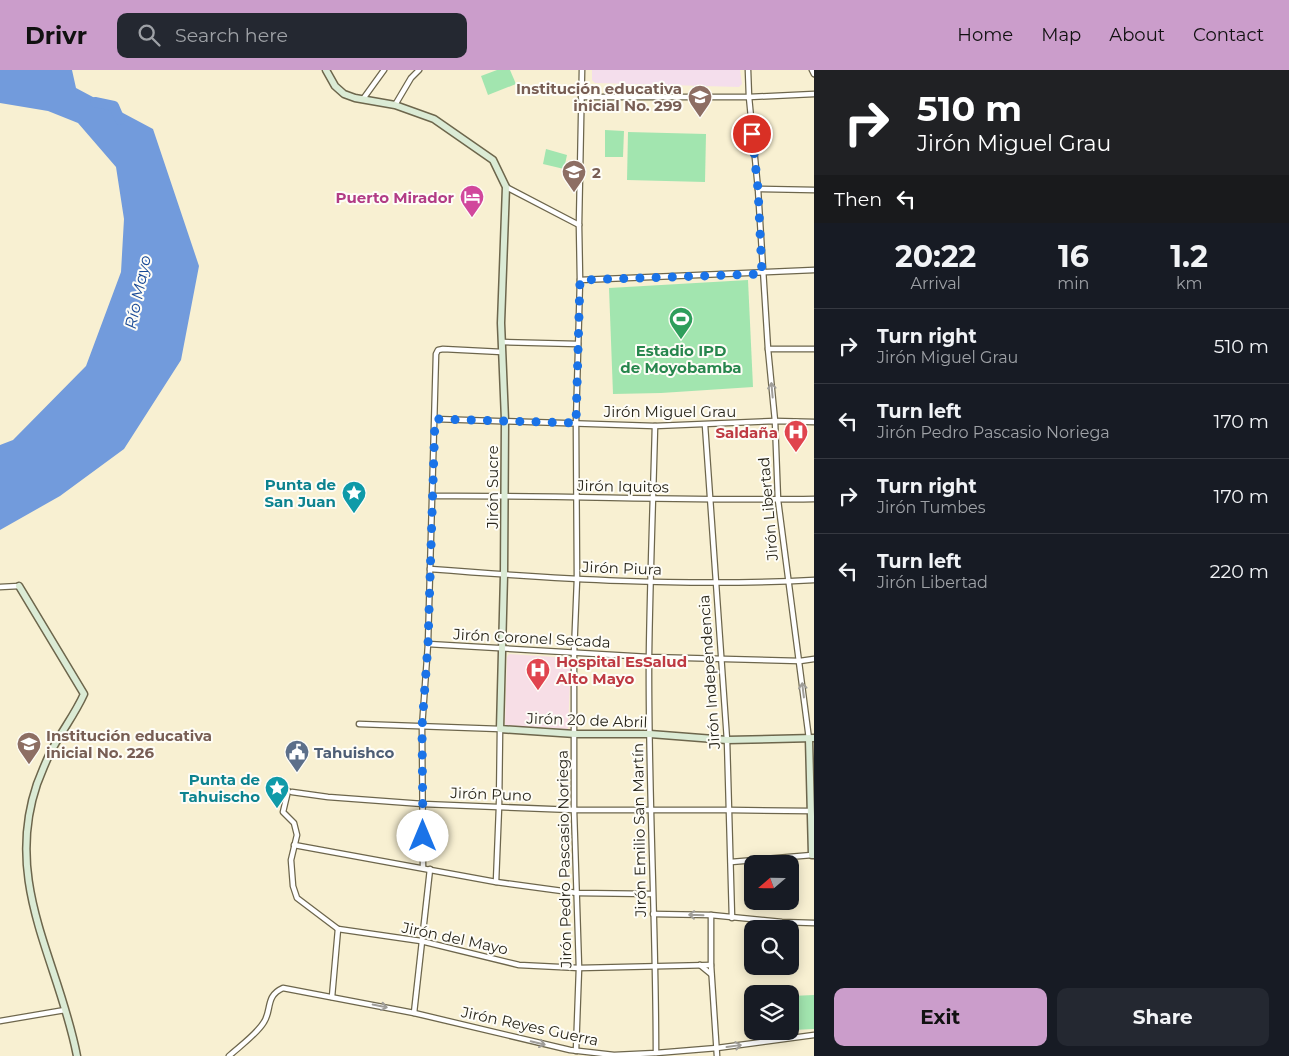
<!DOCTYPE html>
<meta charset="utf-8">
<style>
:root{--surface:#171b24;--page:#242831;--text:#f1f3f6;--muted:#9ea1a6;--line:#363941;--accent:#cb9dcb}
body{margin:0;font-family:Montserrat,sans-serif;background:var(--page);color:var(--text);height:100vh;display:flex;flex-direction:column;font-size:19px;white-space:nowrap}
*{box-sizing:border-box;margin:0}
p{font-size:16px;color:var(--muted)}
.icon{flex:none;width:28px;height:28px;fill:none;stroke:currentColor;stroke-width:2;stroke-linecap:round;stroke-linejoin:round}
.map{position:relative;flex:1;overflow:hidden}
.panel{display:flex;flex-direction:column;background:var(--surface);width:475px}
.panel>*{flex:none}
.top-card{background:#202124;color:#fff;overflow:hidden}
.needle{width:32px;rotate:250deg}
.buttons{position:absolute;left:744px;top:785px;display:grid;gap:10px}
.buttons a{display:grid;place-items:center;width:55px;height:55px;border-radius:10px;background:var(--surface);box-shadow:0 2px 12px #0003;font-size:25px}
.pin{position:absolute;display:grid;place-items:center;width:42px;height:42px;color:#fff;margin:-21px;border:2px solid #fff;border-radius:50%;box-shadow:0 1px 5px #0007}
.me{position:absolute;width:55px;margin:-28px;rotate:0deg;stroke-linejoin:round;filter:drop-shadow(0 0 4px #0008)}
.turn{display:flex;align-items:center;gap:18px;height:105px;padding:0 20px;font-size:22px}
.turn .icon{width:65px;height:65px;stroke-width:2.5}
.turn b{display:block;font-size:35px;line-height:42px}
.then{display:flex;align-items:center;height:48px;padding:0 20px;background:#0003;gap:10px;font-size:19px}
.eta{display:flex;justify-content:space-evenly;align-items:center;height:85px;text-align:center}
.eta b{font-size:30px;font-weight:700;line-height:35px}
.primary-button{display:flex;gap:10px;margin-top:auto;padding:10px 20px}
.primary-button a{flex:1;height:58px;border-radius:10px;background:var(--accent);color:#111;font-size:20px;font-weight:700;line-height:58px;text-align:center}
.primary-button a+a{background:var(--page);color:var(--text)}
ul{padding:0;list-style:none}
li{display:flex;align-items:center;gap:15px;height:75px;padding:0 20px;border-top:1px solid var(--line)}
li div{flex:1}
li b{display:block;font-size:19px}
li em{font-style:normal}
header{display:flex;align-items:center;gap:30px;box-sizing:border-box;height:70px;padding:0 25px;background:var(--accent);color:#111}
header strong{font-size:24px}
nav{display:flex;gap:28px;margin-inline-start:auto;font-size:18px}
.search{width:350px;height:45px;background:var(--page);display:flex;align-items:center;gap:12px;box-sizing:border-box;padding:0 18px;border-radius:10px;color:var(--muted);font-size:19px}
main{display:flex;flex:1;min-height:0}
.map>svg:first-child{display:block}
.education{fill:#f4deec}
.medical{fill:#f7dee6}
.green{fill:#a2e5af}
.water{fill:#729bdc}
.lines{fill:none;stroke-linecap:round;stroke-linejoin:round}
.river{stroke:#729bdc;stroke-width:10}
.street-casing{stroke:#6d664c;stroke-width:7}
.secondary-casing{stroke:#6d664c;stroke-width:9}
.street{stroke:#fff;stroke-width:4.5}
.secondary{stroke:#dbebd5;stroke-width:6}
.oneway{stroke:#9f9d98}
.route{stroke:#1a73e8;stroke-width:9;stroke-dasharray:0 16.2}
.labels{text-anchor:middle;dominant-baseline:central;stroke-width:4;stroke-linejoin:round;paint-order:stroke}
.education-label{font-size:15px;font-weight:bold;fill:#785e54;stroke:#fefdf7;text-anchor:start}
.hotel-label{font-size:15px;font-weight:bold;fill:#b23c85;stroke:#fefdf7;text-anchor:end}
.leisure-label{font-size:15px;font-weight:bold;fill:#27864d;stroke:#fefdf7}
.street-label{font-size:15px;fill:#29261b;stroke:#fefdf7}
.health-label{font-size:15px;font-weight:bold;fill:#be3a42;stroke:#fefdf7;text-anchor:end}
.culture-label{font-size:15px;font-weight:bold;fill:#0d838f;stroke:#fefdf7;text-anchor:end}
.service-label{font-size:15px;font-weight:bold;fill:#4e5e75;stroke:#fefdf7;text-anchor:start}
.water-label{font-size:16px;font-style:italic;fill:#184996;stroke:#fefdf7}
</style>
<header>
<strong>Drivr</strong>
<div class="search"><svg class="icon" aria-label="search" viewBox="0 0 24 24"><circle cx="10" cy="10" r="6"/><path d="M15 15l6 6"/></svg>Search here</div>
<nav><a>Home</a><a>Map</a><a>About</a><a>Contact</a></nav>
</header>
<main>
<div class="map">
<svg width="814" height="986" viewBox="0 0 814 986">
<rect width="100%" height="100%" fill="#f8f0d2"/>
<path class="education" d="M 592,0 L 740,0 L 742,14 L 739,17 L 595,13 L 592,10 Z"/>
<path class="medical" d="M 509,584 L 571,588 L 568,659 L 505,655 L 507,587 Z"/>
<g class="green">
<path d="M 497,0 L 510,0 L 516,14 L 488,25 L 481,6 Z"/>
<path d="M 605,60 L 624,61 L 623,87 L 605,87 Z"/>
<path d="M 628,62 L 706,64 L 705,112 L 627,110 Z"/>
<path d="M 546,79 L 567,85 L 564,99 L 543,94 Z"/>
<path d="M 748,210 L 753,317 L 661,323 L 613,324 L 609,218 Z"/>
<path d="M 814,925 L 814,959 L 792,960 L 791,926 Z"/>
</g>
<path class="water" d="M 0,0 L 72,0 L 76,18 L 153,59 L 199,196 L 181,290 L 124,379 L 60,426 L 0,460 L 0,375 L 13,370 L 86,296 L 121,202 L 124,149 L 116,97 L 78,53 L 48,41 L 0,33 Z"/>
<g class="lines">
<path class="river" d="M 95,32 L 114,36 L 120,50"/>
<defs>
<g id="street">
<path d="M 748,0 L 749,27 L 758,119 L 768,279 L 775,351 L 778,430 L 809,669"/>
<path d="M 812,0 L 814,4"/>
<path d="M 581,27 L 749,27 L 814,24"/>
<path d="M 363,29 L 384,0"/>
<path d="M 395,35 L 411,8 L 419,0"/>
<path d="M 506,117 L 579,155"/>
<path d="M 758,119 L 814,120"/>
<path d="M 580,210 L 814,200"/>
<path d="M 502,272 L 578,274"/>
<path d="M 768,279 L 814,279"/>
<path d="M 435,349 L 655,356 L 775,351 L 814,352"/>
<path d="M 705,355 L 727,670 L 732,848"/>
<path d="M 655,356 C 653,433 650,510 649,586 C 648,719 656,851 656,983"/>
<path d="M 432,426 C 559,425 687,431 814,429"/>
<path d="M 430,499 C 558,509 686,517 814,510"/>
<path d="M 0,517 L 19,516"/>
<path d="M 428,574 L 649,587 L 800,591 L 814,589"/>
<path d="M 359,654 L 500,659 L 499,737 L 496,812"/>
<path d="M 288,721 L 283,742 L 294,753 L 297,765 L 291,790 L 293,816 L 297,828 L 338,859 L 421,871 L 519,895 L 579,898 L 711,895"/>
<path d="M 292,722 L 328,727 L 423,734 L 574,740 L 730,740 L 810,741"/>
<path d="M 294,775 L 496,812 L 577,823 L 652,824"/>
<path d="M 731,792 L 812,785"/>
<path d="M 423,798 L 422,657 L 428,574 L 436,284 L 438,280 L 443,279 L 502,282"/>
<path d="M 653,844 L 711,845 L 782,852 L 814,853"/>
<path d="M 711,845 L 711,895 L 717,986"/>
<path d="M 700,895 L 711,904"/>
<path d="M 332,927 L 338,859"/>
<path d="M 414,943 L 430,799"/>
<path d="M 0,951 L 65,940"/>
<path d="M 576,981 L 579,898 L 574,740 L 574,583 L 577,509 L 576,353 L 580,210 L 579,155 L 582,0"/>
<path d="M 229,986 C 240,976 257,964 264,952 C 272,940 265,926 283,918 L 414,943 L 570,980 L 614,985 L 656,983 L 717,978 L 814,965"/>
</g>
<g id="secondary">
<path d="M 326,0 L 335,16 L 344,24 L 355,28 L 395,35 L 434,49 L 493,90 L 506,117 L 501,253 L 505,350 L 504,505 L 500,659 L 575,664 L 650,664 L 727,670 L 814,668"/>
<path d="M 19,516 L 84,624 C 76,642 64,658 54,676 C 47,687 42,702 37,714 C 3,814 59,891 77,986"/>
<path d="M 809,669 L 812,785 L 814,785"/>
</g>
</defs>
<use href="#street" class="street-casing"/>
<use href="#secondary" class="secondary-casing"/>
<use href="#street" class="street"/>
<use href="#secondary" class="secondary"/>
</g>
<defs><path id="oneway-shaft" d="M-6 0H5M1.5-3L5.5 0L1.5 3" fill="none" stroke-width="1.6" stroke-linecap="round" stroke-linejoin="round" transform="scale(1.25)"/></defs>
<g class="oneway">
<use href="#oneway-shaft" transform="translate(772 320) rotate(-95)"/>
<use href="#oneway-shaft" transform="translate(803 620) rotate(-97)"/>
<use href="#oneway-shaft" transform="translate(696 845) rotate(-178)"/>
<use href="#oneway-shaft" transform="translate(380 936) rotate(12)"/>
<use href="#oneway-shaft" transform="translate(538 973) rotate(13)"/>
<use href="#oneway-shaft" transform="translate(734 976) rotate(-8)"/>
</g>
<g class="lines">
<path class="route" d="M 423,766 L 422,657 L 428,574 L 435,349 L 576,353 L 580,210 L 762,204 L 758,119 L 752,64"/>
</g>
<defs>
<symbol id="school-pin" viewBox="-11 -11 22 30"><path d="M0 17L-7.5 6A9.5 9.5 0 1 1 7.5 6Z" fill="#8d6e63" stroke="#fefdf7"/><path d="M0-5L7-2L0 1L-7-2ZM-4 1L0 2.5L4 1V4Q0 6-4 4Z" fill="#fff"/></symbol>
<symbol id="hotel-pin" viewBox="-11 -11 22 30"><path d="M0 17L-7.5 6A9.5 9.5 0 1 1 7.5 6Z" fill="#d1479c" stroke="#fefdf7"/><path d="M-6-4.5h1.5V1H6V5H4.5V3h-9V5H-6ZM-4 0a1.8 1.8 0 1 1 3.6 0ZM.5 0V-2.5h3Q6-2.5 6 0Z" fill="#fff"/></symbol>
<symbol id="stadium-pin" viewBox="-11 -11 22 30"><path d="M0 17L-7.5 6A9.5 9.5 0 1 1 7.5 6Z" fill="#2e9e5b" stroke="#fefdf7"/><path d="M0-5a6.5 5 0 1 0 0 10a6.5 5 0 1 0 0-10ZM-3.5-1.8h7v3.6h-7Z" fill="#fff"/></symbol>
<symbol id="hospital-pin" viewBox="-11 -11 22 30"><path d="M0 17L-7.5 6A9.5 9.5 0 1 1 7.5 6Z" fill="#e0444e" stroke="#fefdf7"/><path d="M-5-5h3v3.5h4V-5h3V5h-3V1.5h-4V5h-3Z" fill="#fff"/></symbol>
<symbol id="sight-pin" viewBox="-11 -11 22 30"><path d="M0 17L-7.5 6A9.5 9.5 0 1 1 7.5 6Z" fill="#0f9aa8" stroke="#fefdf7"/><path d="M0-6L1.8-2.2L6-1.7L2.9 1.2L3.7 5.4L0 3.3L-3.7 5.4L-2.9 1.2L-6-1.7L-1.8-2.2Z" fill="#fff"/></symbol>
<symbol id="civic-pin" viewBox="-11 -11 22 30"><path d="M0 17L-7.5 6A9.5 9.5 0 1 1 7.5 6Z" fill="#5c6f8a" stroke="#fefdf7"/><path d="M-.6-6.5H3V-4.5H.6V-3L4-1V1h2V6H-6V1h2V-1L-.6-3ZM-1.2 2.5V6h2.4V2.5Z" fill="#fff"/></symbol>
</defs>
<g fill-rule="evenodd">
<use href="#school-pin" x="686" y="13" width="28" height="38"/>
<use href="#school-pin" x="560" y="88" width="28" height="38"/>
<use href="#hotel-pin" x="458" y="113" width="28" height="38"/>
<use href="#stadium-pin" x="667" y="235" width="28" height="38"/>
<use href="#hospital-pin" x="782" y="348" width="28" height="38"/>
<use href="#sight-pin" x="340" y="409" width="28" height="38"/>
<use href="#hospital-pin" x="524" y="586" width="28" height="38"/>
<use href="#school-pin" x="15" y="660" width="28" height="38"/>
<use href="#civic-pin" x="283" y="668" width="28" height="38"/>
<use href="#sight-pin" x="263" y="704" width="28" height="38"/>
</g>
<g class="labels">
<g class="education-label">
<text x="682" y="18" text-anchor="end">Institución educativa<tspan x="682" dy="17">inicial No. 299</tspan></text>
<text x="592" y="102">2</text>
<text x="46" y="665">Institución educativa<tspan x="46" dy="17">inicial No. 226</tspan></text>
</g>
<g class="hotel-label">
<text x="454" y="127">Puerto Mirador</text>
</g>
<g class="leisure-label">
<text x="681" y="280">Estadio IPD<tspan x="681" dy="17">de Moyobamba</tspan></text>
</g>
<g class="street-label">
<text x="670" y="341">Jirón Miguel Grau</text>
<text transform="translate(623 416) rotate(1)">Jirón Iquitos</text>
<text transform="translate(492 417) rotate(-90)">Jirón Sucre</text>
<text transform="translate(768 439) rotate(-95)">Jirón Libertad</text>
<text transform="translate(622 498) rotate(2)">Jirón Piura</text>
<text transform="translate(532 568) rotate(3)">Jirón Coronel Secada</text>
<text transform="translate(709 602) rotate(-94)">Jirón Independencia</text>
<text transform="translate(587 650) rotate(2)">Jirón 20 de Abril</text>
<text transform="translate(491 724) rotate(2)">Jirón Puno</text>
<text transform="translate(639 760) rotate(-91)">Jirón Emilio San Martín</text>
<text transform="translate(564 789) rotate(-91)">Jirón Pedro Pascasio Noriega</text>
<text transform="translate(455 868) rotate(12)">Jirón del Mayo</text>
<text transform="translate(530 956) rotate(12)">Jirón Reyes Guerra</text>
</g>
<g class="health-label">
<text x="778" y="362">Saldaña</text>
<text x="556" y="591" text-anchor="start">Hospital EsSalud<tspan x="556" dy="17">Alto Mayo</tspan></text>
</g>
<g class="culture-label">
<text x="336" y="414">Punta de<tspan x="336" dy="17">San Juan</tspan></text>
<text x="260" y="709">Punta de<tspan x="260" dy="17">Tahuischo</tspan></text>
</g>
<g class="service-label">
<text x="314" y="682">Tahuishco</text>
</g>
<g class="water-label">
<text transform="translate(138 222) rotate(-78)">Río Mayo</text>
</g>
</g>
</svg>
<div class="buttons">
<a><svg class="needle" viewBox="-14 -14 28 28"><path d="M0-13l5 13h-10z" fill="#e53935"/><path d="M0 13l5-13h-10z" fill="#9ea1a6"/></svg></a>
<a><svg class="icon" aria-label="search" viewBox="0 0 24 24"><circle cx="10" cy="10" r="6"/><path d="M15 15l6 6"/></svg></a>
<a><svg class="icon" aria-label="layers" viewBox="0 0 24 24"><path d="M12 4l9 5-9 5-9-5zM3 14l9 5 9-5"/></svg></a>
</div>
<div class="pin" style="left:752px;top:64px;background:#d93025"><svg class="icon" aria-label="arrive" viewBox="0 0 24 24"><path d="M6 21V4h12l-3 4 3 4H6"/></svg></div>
<svg class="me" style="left:423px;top:766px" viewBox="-20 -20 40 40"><circle r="19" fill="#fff"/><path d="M0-13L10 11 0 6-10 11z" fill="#1a73e8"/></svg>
</div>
<section class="panel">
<div class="top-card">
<div class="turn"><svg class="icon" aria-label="right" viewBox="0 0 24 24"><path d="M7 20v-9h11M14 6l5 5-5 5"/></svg><div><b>510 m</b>Jirón Miguel Grau</div></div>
<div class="then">Then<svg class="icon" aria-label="left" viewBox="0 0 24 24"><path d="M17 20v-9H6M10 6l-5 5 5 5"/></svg></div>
</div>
<div class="eta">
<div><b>20:22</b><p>Arrival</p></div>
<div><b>16</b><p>min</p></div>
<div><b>1.2</b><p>km</p></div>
</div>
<ul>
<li><svg class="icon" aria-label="right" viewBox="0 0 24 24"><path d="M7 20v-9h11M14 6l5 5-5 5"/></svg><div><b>Turn right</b><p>Jirón Miguel Grau</p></div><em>510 m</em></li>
<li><svg class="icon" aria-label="left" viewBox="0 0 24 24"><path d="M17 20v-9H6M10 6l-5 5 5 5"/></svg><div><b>Turn left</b><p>Jirón Pedro Pascasio Noriega</p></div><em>170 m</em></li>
<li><svg class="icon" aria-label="right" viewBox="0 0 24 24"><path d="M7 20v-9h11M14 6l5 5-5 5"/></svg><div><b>Turn right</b><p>Jirón Tumbes</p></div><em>170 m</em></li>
<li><svg class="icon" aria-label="left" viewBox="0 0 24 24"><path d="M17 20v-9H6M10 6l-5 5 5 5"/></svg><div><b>Turn left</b><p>Jirón Libertad</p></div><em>220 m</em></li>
</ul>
<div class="primary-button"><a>Exit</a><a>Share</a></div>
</section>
</main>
